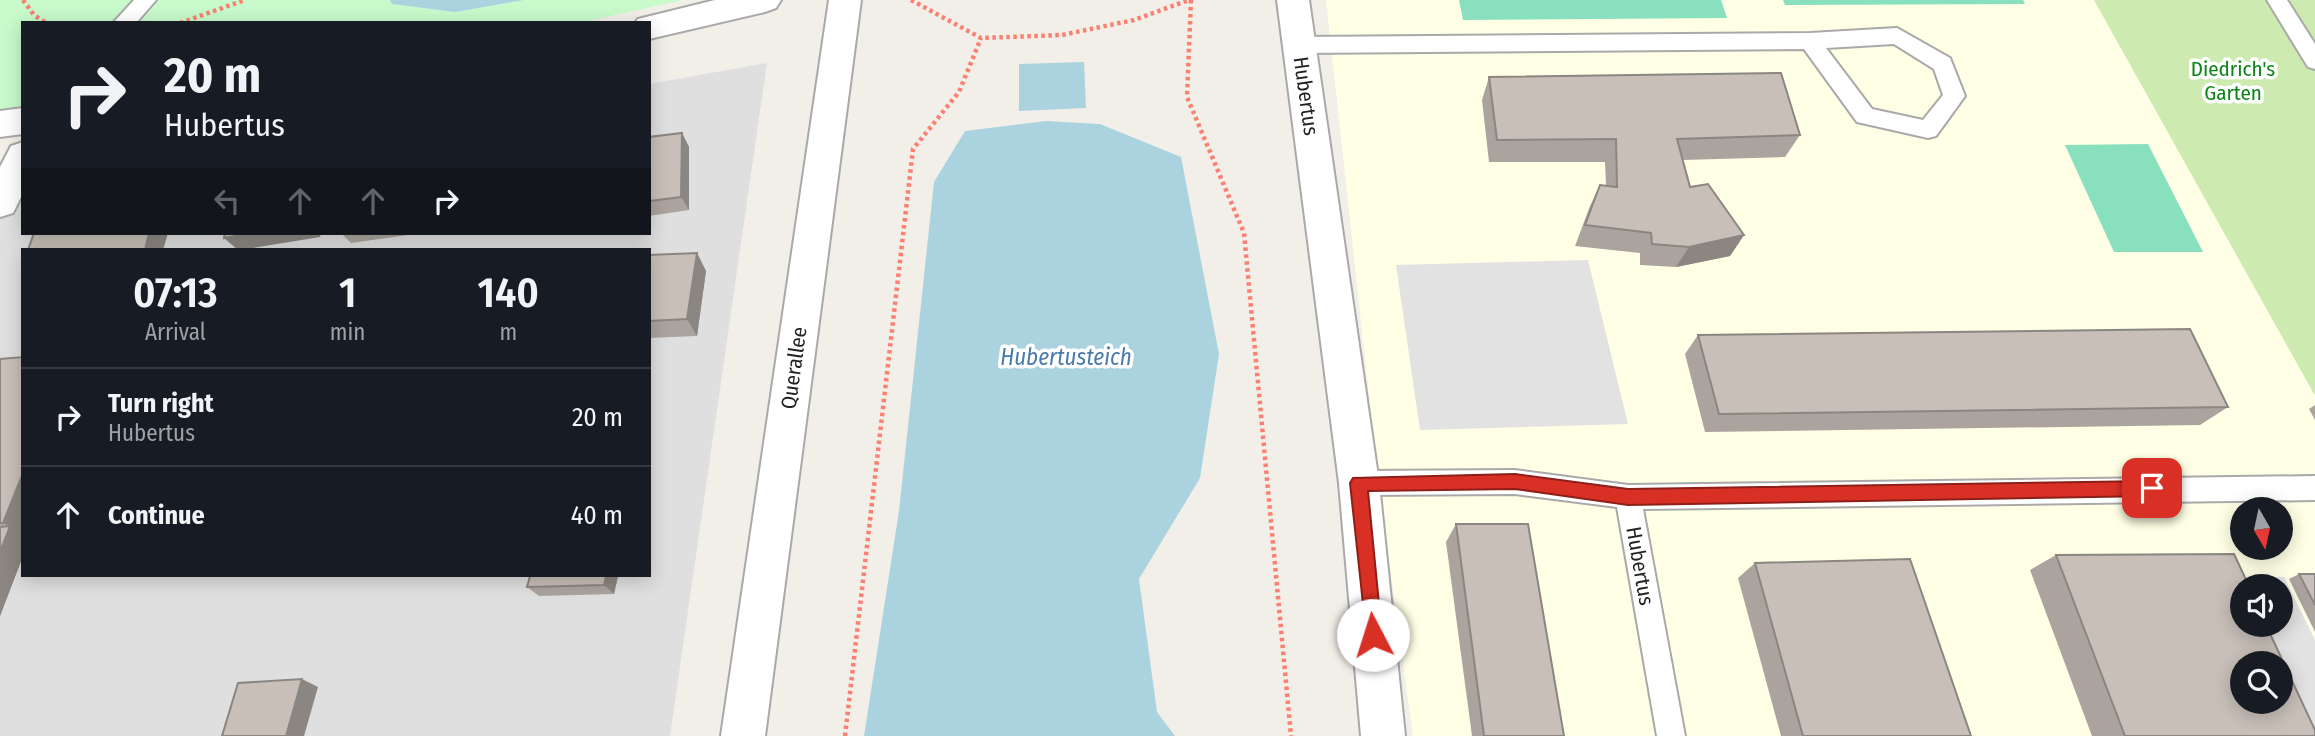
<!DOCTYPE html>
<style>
:root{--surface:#171b24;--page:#20242c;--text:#f1f3f6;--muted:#9ea1a6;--line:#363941}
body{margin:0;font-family:"Fira Sans Condensed",sans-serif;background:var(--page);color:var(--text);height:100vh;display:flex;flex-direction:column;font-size:26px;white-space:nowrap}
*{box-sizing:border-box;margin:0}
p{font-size:23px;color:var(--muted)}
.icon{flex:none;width:38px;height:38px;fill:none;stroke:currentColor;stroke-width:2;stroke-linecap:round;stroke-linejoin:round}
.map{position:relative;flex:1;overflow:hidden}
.details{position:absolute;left:21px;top:248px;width:630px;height:329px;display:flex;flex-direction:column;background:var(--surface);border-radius:0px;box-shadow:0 4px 18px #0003}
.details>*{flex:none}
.guide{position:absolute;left:21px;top:21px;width:630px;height:214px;border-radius:0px;box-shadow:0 4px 18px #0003;background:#171b24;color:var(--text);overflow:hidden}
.needle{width:46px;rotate:171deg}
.tools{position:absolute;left:2230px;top:497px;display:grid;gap:14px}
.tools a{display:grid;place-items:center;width:63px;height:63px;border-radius:50%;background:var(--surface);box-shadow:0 4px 18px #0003;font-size:35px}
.pin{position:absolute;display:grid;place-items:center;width:60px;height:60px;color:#fff;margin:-30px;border-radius:14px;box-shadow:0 4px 10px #0006}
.me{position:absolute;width:77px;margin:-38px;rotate:355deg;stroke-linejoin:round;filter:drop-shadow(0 0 5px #0008)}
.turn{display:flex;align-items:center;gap:24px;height:147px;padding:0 28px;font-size:32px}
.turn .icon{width:91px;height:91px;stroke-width:2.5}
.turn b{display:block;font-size:49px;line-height:60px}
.lanes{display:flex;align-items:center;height:66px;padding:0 28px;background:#0003;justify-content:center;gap:35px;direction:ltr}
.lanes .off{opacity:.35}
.eta{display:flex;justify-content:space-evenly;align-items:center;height:119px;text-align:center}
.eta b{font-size:42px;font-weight:600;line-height:49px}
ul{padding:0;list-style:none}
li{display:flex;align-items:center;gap:21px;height:98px;padding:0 28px;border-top:2px solid var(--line)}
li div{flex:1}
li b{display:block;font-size:26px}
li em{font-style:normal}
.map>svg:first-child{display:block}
.residential{fill:#e0dfdf;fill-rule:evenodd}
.education{fill:#ffffe5;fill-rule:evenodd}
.grass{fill:#cdebb0}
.park{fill:#c8facc}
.pitch{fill:#88e0be}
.parking{fill:#e2e2e2;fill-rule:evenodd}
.water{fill:#aad3df}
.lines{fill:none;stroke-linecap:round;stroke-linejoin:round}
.lane-casing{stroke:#a9a9a9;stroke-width:4}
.street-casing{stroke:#a9a9a9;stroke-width:4}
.path{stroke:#fa8072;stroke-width:4.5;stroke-dasharray:3.5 3.5;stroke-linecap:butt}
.lane{fill:#fff;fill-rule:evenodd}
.street{fill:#fff;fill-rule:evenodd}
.wall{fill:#aba49e}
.shaded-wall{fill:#8b8681}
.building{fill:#c7bfb8;stroke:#8b8681;stroke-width:2;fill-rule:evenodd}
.route{fill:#d93025;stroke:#8d1f18;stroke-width:2}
.labels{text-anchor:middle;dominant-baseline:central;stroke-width:7;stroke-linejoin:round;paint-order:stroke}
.park-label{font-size:21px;fill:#0c8416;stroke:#fff}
.street-label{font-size:21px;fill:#222;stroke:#fff}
.water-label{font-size:23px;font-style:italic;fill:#4a7aab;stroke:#fff}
</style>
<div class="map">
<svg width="2315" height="736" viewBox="0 0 2315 736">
<rect width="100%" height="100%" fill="#f2efe9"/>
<path class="residential" d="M 767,63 L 670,736 L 0,736 L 0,195 L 23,191 L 23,233 L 649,233 L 649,84 ZM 23,250 L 649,250 L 649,576 L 23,576 Z"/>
<path class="education" d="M 1326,0 L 2094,0 L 2315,394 L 2315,736 L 1413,736 L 1378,478 ZM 2242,509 L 2280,509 L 2280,548 L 2242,548 ZM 2242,586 L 2280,586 L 2280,625 L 2242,625 ZM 2242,663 L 2280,663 L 2280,702 L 2242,702 Z"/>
<path class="grass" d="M 2094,0 L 2315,0 L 2315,394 L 2314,394 Z"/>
<path class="park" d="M 0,0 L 390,0 L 393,4 L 455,12 L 524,0 L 683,0 L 579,23 L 23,23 L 23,108 L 0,111 Z"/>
<g class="pitch">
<path d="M 1459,0 L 1721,0 L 1727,18 L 1463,20 Z"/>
<path d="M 1783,0 L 2023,0 L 2025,4 L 1785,5 Z"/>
<path d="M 2148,144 L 2203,252 L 2114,252 L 2065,145 Z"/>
</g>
<g class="parking">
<path d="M 1588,260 L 1628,424 L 1420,430 L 1396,265 Z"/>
<path d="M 2214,577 L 2284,577 L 2315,640 L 2315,736 L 2280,702 L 2280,663 L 2253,663 ZM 2242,586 L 2280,586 L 2280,625 L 2242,625 Z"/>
</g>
<g class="water">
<path d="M 390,0 L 524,0 L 455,12 L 392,4 Z"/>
<path d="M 1084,62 L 1086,108 L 1019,111 L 1019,64 Z"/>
<path d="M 1046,121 L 1100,124 L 1181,157 L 1219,354 L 1200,478 L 1139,579 L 1157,712 L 1175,736 L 864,736 L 899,511 L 934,182 L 965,131 Z"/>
</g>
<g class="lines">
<defs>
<g id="lane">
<path d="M 134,0 L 156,0 L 136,23 L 113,23 Z"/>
<path d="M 2267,0 L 2287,0 L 2315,44 L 2315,69 L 2308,67 Z"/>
<path d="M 1897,28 L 1950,58 L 1965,96 L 1936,136 L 1928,138 L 1857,122 L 1804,49 L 1299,53 L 1292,50 L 1289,45 L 1292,40 L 1299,37 L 1810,33 ZM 1894,44 L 1934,69 L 1943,95 L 1923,120 L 1872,109 L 1826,48 Z"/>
<path d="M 1515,470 L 1628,485 L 2315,476 L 2315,500 L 1643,509 L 1685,736 L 1657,736 L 1617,507 L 1515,494 L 1359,495 L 1350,491 L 1346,483 L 1350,475 L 1359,471 Z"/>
</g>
<g id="street">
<path d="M 715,0 L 781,0 L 776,8 L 765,12 L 649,39 L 649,23 L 635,23 L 638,19 Z"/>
<path d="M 829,0 L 861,0 L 765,736 L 721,736 Z"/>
<path d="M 1277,0 L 1309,0 L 1379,483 L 1405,736 L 1361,736 L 1339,483 Z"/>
<path d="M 23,108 L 23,134 L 0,137 L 0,111 Z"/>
<path d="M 23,142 L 23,193 L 13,213 L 0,217 L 0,167 L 11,146 Z"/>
</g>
</defs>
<use href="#lane" class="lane-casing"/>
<use href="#street" class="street-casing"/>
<g class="path">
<path d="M 23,0 L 34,15 L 46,23"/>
<path d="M 911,0 L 981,38 L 1062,35 L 1134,20 L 1189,0"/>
<path d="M 1191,0 L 1187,97 L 1244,233 L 1291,736"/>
<path d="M 180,23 L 245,0"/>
<path d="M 845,736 L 913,149 L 959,92 L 981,38"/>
</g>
<use href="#lane" class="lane"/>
<use href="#street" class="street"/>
</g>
<g class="wall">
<path d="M 1489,77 L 1800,135 L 1785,157 L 1683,160 L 1690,187 L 1744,235 L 1730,256 L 1676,267 L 1640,265 L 1640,253 L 1575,246 L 1590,206 L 1600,185 L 1606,185 L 1605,162 L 1489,162 L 1482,100 Z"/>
<path d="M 682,133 L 689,147 L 689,210 L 649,216 L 649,137 Z"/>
<path d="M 341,233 L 416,233 L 415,234 L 351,243 Z"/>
<path d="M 697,253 L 706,271 L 697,336 L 649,338 L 649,255 Z"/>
<path d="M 1698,335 L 2228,407 L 2200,425 L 1705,432 L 1685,354 Z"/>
<path d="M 0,359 L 23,556 L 0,616 Z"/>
<path d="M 2315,405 L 2315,420 L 2309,409 Z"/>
<path d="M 1456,524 L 1564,736 L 1472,736 L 1446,542 Z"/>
<path d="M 2056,555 L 2315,736 L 2092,736 L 2030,570 Z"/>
<path d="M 1755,563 L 1971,736 L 1781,736 L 1738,578 Z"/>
<path d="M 2299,574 L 2315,574 L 2315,632 L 2289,579 Z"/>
<path d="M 530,576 L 618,576 L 614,594 L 539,596 L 527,587 Z"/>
</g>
<g class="shaded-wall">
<path d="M 682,133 L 689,147 L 689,210 L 681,197 Z"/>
<path d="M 149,233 L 168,233 L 163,250 L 145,250 Z"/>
<path d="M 253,233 L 321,233 L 320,237 L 241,250 L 238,250 L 224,238 Z"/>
<path d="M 1744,235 L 1730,256 L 1676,267 L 1689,247 Z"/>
<path d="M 697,253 L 706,271 L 697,336 L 687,319 Z"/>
<path d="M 23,473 L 23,556 L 0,616 L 0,552 L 10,526 L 3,523 Z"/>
<path d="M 606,576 L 618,576 L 614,594 L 604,585 Z"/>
<path d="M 302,679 L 318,687 L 304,736 L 286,736 Z"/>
</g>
<g class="building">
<path d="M 1781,73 L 1800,135 L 1677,139 L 1690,187 L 1708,184 L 1744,235 L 1689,247 L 1652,244 L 1651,233 L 1585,225 L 1600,185 L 1617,187 L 1616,139 L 1497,140 L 1489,77 Z"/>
<path d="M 682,133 L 681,197 L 649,201 L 649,137 Z"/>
<path d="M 34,233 L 149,233 L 145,250 L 28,250 Z"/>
<path d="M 225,233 L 253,233 L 224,238 Z"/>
<path d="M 697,253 L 687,319 L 649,321 L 649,255 Z"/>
<path d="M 2190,329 L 2228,407 L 1719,414 L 1698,335 Z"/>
<path d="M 23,357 L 23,473 L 3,523 L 0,523 L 0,359 Z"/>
<path d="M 1456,524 L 1528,524 L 1564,736 L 1484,736 Z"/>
<path d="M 10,526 L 0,552 L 0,527 Z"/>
<path d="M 2234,554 L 2249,586 L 2242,586 L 2242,625 L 2266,625 L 2315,730 L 2315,736 L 2125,736 L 2056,555 ZM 2242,663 L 2280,663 L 2280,702 L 2242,702 Z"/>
<path d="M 1910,559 L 1971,736 L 1803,736 L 1755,563 Z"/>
<path d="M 2299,574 L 2315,574 L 2315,605 Z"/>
<path d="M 530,576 L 606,576 L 604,585 L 527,587 Z"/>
<path d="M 302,679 L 286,736 L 222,736 L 238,683 Z"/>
</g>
<path class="route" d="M 1515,474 L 1628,489 L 2152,481 L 2161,488 L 2152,496 L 1628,505 L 1515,489 L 1368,491 L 1382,635 L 1379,641 L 1373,644 L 1367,641 L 1350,483 L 1353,478 Z"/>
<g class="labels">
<g class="park-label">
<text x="2233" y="69">Diedrich's<tspan x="2233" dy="24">Garten</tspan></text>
</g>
<g class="street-label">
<text transform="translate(1306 96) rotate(82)">Hubertus</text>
<text transform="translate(794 368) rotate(-82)">Querallee</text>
<text transform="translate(1640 566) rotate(80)">Hubertus</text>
</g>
<g class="water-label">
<text x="1066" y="357">Hubertusteich</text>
</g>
</g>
</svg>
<div class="tools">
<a><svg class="needle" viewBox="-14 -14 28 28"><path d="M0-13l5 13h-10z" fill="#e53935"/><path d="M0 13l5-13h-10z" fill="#9ea1a6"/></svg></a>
<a><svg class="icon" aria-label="sound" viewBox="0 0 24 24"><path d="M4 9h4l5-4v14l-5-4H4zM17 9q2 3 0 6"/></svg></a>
<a><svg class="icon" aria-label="search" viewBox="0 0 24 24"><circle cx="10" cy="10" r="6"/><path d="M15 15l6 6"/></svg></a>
</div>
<div class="pin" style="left:2152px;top:488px;background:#d93025"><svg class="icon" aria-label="arrive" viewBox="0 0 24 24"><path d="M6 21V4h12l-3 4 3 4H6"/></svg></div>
<svg class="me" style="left:1373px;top:635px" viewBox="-20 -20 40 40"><circle r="19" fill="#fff"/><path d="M0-13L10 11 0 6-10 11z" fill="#d93025"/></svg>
<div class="guide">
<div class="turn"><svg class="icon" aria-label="right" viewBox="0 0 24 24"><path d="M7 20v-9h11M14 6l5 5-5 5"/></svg><div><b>20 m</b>Hubertus</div></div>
<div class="lanes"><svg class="icon off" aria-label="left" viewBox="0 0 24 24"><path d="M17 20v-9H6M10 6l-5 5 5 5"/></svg><svg class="icon off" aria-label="ahead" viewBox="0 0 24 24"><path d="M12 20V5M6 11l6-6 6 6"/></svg><svg class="icon off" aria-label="ahead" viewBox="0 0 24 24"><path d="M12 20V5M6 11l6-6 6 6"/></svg><svg class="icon" aria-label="right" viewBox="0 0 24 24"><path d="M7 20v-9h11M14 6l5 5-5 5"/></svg></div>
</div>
<section class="details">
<div class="eta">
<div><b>07:13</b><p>Arrival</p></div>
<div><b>1</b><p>min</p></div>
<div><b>140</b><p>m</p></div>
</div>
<ul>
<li><svg class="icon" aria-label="right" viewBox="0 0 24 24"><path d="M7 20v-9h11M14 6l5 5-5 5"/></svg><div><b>Turn right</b><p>Hubertus</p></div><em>20 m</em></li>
<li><svg class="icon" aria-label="ahead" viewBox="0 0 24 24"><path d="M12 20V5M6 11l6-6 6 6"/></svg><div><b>Continue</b></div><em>40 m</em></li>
</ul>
</section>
</div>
